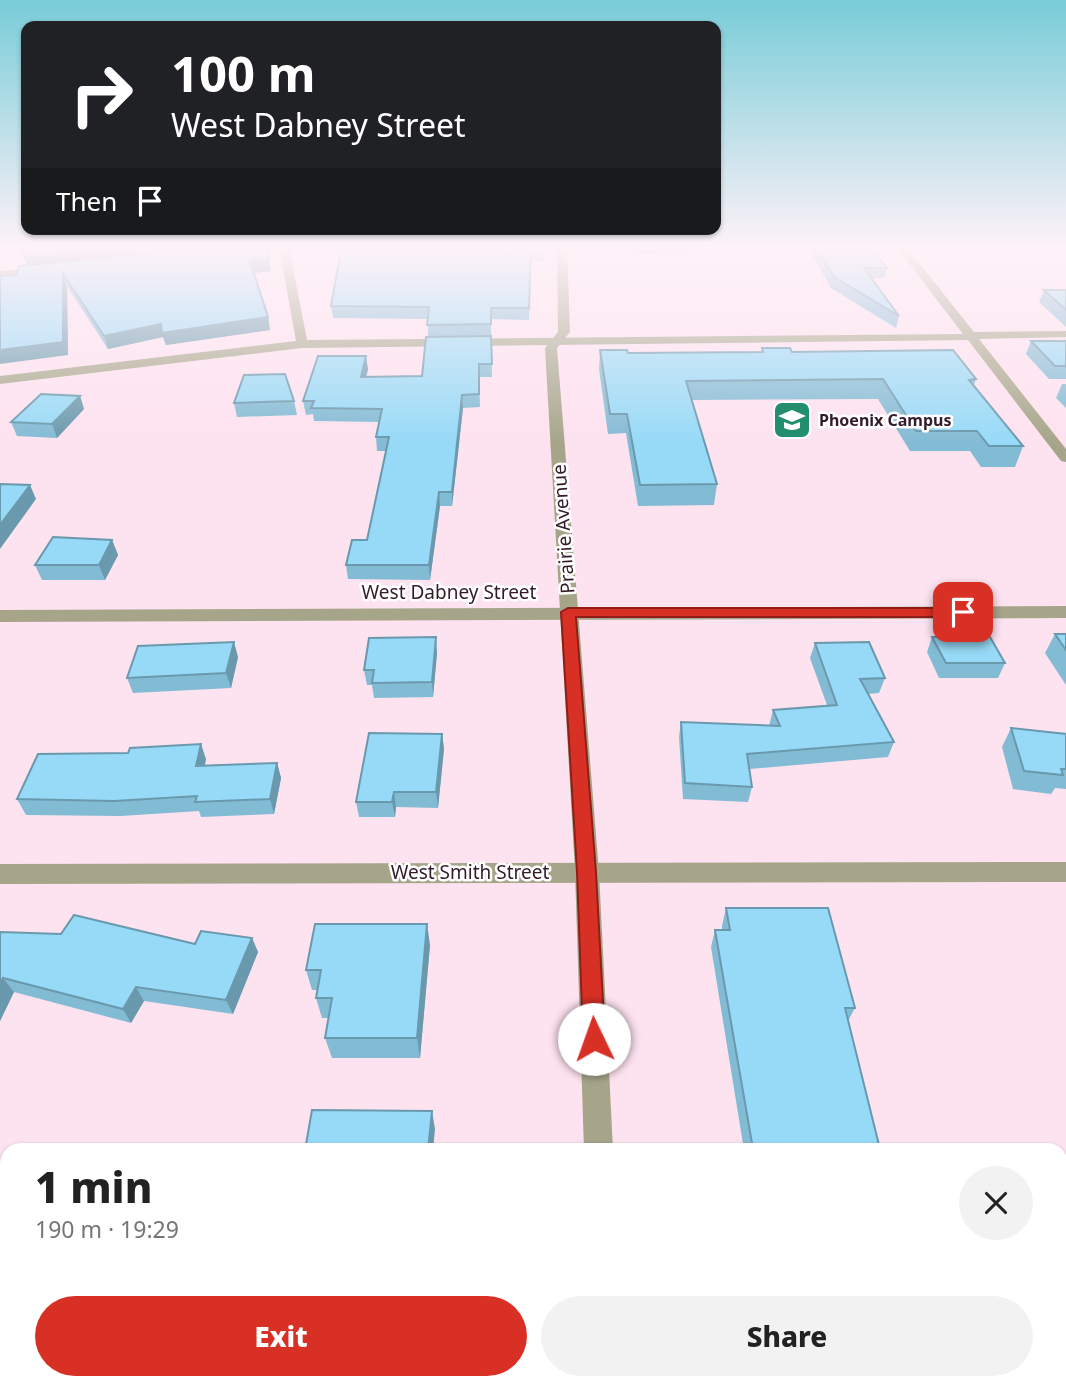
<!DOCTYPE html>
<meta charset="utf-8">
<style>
:root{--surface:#fff;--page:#f2f2f2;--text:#222;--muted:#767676;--accent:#d93025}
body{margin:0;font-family:"Noto Sans",sans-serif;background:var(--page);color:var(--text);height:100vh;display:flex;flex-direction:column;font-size:26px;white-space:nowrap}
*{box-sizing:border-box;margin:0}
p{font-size:23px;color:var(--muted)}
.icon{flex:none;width:38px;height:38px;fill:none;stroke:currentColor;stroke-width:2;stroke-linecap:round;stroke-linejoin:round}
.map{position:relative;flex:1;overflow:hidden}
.sheet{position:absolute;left:0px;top:1143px;width:1068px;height:247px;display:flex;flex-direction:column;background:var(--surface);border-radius:21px 21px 0 0;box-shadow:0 2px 5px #0004}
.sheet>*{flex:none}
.banner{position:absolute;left:21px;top:21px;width:700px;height:214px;border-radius:14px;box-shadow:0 2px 5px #0004;background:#202124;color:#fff;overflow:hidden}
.pin{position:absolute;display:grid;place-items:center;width:60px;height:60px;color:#fff;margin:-30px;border-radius:14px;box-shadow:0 4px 10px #0006}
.me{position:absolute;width:77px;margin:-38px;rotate:357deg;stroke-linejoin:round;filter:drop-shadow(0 0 5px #0008)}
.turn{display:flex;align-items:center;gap:24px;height:147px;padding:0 35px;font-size:32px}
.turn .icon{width:91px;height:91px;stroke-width:2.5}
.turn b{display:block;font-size:49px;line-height:60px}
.then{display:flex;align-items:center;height:66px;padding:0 35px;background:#0003;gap:14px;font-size:26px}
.round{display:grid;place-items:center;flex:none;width:74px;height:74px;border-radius:37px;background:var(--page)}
.summary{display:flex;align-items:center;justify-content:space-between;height:119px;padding:0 35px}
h1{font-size:42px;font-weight:800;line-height:52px}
.action{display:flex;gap:14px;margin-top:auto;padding:14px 35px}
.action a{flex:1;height:80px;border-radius:42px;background:var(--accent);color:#fff;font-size:28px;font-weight:800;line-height:80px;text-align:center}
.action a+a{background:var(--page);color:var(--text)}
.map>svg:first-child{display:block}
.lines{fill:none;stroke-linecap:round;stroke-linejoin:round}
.minor{fill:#a6a58a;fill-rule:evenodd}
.tertiary{fill:#a6a58a;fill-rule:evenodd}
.wall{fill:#82bbd4}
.shaded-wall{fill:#6a99ad}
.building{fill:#97daf7;stroke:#6a99ad;stroke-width:2}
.route{fill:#d93025;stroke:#8d1f18;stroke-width:2}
.labels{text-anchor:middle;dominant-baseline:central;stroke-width:5;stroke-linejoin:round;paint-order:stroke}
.far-poi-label{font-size:16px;font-weight:bold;fill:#331b28;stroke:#fff;text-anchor:start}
.street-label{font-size:19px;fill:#331b28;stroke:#fff}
</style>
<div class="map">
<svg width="1066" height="1389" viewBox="0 0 1066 1389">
<rect width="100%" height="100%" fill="#fde2ef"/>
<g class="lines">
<g class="minor">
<path d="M 283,249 L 293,249 L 290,253 L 307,340 L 963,334 L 898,249 L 908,249 L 974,332 L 1066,331 L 1066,337 L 979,339 L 1066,449 L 1066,462 L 1061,461 L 968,340 L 302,348 L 0,384 L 0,376 L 296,341 L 280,252 Z"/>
<path d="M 45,268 L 45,272 L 41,273 L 0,277 L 0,271 Z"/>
<path d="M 1066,606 L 1066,618 L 0,622 L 0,610 Z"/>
<path d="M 1066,862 L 1066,882 L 0,884 L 0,864 Z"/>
</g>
<g class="tertiary">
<path d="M 557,249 L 567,249 L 570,332 L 557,348 L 599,872 L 613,1150 L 584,1150 L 575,872 L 545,348 L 558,332 Z"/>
<rect x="592" y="1382" width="34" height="7"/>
</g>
</g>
<g class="wall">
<path d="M 341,249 L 544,250 L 544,261 L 531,262 L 529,320 L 491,319 L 491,336 L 428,336 L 428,319 L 333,318 L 331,306 Z"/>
<path d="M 809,249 L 872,249 L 887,268 L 884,278 L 871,278 L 899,316 L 896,328 L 831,288 Z"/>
<path d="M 271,271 L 253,273 L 268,317 L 270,330 L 166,345 L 163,337 L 108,349 L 67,286 L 68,355 L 0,276 Z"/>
<path d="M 1044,290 L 1066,290 L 1066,327 L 1039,302 Z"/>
<path d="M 491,336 L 492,377 L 479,377 L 480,407 L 463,408 L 452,506 L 440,506 L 430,580 L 348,579 L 346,565 L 367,540 L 386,451 L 377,451 L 376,437 L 379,422 L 314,421 L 313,414 L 306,415 L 303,401 L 368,369 L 366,377 L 422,376 Z"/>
<path d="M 1031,341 L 1066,341 L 1066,379 L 1049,379 L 1026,354 Z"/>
<path d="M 762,348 L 976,379 L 974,385 L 1023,446 L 1015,467 L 981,467 L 970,451 L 910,451 L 878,399 L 692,400 L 717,484 L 714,505 L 638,506 L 626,433 L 608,434 L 599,369 L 600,350 L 628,353 L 762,352 Z"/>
<path d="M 1062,384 L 1066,384 L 1066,408 L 1056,398 Z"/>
<path d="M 80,396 L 84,409 L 57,438 L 17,436 L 11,422 Z"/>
<path d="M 294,401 L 297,415 L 237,417 L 234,403 Z"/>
<path d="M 112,540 L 118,555 L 105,580 L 42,580 L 35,565 Z"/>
<path d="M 1055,634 L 1066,634 L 1066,685 L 1045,653 Z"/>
<path d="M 932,637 L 1005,663 L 998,678 L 939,678 L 927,652 Z"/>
<path d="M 815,643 L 885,678 L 879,693 L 868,694 L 894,742 L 888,757 L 749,769 L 752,787 L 748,802 L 683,799 L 679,737 L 681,722 L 769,726 L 773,710 L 827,705 L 810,658 Z"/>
<path d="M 437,653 L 433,697 L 374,698 L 372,685 L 367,685 L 364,670 Z"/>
<path d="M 238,657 L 231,688 L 133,693 L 127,678 Z"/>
<path d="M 1011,728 L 1066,733 L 1066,789 L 1055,788 L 1051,794 L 1013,789 L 1002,747 Z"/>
<path d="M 442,734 L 444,749 L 438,808 L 396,807 L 395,817 L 359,817 L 356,802 Z"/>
<path d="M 206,759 L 205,766 L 277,763 L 281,778 L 274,814 L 201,817 L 199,811 L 121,816 L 26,815 L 17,799 Z"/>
<path d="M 726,908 L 855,1008 L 848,1021 L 880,1150 L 744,1150 L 711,947 L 715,930 L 722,930 L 722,926 Z"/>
<path d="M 0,932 L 195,944 L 252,938 L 258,952 L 233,1014 L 144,1001 L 131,1023 L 14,992 L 0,1021 Z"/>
<path d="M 430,945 L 420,1058 L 332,1058 L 325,1038 L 328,1018 L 322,1018 L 316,998 L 317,990 L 312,990 L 306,970 Z"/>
<path d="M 0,1207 L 7,1209 L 7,1290 L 0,1291 Z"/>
</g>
<g class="shaded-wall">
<path d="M 104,249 L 238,249 L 27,266 L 23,255 Z"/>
<path d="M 632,249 L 718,249 L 632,255 Z"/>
<path d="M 269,259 L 271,271 L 252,273 L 250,261 Z"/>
<path d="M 63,274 L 67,286 L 68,355 L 0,364 L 0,350 Z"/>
<path d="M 268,317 L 270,330 L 166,345 L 163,337 L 108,349 L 104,336 L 161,324 Z"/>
<path d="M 366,356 L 368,369 L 363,390 L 361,377 Z"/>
<path d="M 462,395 L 463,408 L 452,506 L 452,492 Z"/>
<path d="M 80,396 L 84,409 L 57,438 L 52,424 Z"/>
<path d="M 30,485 L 36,499 L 0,549 L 0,525 Z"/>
<path d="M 439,492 L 440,506 L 430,580 L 429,565 Z"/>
<path d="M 112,540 L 118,555 L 105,580 L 99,565 Z"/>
<path d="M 436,637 L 437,653 L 433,697 L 432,682 Z"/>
<path d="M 234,642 L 238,657 L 231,688 L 226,673 Z"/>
<path d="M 442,734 L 444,749 L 438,808 L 436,792 Z"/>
<path d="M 201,744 L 206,759 L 201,781 L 196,766 Z"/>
<path d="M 277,763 L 281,778 L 274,814 L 270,799 Z"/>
<path d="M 394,792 L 396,807 L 395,817 L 392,802 Z"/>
<path d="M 427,924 L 430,945 L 420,1058 L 417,1038 Z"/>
<path d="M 252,938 L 258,952 L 233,1014 L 226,1000 Z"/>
<path d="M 3,978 L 14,992 L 0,1021 L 0,984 Z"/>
<path d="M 136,987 L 144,1001 L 131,1023 L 123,1009 Z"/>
<path d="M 432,1111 L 435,1129 L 433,1150 L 428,1150 Z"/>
</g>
<g class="building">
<path d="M 25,249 L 104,249 L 23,255 Z"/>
<path d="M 187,249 L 267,249 L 269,259 L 250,261 L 268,317 L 162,333 L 161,324 L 104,336 L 63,274 L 63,342 L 0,350 L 0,276 L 16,275 L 19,266 Z"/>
<path d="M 341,249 L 543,249 L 544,250 L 531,251 L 529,308 L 491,308 L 491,324 L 427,325 L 429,307 L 331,306 Z"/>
<path d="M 817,249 L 872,249 L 887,268 L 864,268 L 899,316 L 834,277 Z"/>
<path d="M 1044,290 L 1066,290 L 1066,310 Z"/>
<path d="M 491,336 L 492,364 L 479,364 L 479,394 L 462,395 L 452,492 L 439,492 L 429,565 L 346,565 L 352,540 L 367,540 L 389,437 L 376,437 L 382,409 L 311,408 L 314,401 L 303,401 L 318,356 L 366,356 L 361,377 L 422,376 L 426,337 Z"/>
<path d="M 1031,341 L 1066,341 L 1066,366 L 1055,366 Z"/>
<path d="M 762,348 L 790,348 L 792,352 L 953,350 L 976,379 L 969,380 L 1023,446 L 989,446 L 977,431 L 916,431 L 883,379 L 686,381 L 717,484 L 640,485 L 627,414 L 610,414 L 600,350 L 627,350 L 628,353 L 763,352 Z"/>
<path d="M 285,374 L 294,401 L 234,403 L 244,375 Z"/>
<path d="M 41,394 L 80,396 L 52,424 L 11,422 Z"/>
<path d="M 0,484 L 30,485 L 0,525 Z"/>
<path d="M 53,537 L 112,540 L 99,565 L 35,565 Z"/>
<path d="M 1055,634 L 1066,634 L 1066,650 Z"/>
<path d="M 436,637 L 432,682 L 372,683 L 374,670 L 364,670 L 369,638 Z"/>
<path d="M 932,637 L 990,637 L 1005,663 L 946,663 Z"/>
<path d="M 234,642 L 226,673 L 127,678 L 138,646 Z"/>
<path d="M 869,642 L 885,678 L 860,679 L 894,742 L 747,754 L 752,787 L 685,783 L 681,722 L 780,726 L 773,710 L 837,705 L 815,643 Z"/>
<path d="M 1011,728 L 1066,734 L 1066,769 L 1061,769 L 1063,775 L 1024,771 Z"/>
<path d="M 369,733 L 442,734 L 436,792 L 394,792 L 392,802 L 356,802 Z"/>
<path d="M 201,744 L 196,766 L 277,763 L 270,799 L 195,802 L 197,796 L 114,801 L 17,799 L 38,754 L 128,753 L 130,748 Z"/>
<path d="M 726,908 L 828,908 L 855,1008 L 845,1008 L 880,1149 L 753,1149 L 715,930 L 730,930 Z"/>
<path d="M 74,915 L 195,944 L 201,931 L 252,938 L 226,1000 L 136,987 L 123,1009 L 3,978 L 0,984 L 0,932 L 61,934 Z"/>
<path d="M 315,924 L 427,924 L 417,1038 L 325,1038 L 332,998 L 316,998 L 321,970 L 306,970 Z"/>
<path d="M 312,1110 L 432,1111 L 428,1150 L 305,1150 Z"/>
<path d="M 0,1207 L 7,1209 L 7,1280 L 0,1280 Z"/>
</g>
<linearGradient id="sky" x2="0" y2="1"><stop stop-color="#78ccd8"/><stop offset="0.56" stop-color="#fef2f8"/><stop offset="1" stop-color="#fef2f8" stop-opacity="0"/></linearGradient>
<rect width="1066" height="443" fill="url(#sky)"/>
<path class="route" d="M 568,608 L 963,608 L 970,612 L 963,617 L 576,617 L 596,872 L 605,1039 L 602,1046 L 594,1049 L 586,1046 L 583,1039 L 577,872 L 561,612 Z"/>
<defs>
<symbol id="school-square" viewBox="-11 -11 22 22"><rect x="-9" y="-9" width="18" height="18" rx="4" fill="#238e6c" stroke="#fff"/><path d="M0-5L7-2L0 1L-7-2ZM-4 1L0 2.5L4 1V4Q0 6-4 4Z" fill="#fff"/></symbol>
</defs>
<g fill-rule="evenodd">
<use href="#school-square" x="770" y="398" width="44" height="44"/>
</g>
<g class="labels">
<g class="far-poi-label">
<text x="819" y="420">Phoenix Campus</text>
</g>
<g class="street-label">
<text transform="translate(563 529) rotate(-94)">Prairie Avenue</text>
<text x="449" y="592">West Dabney Street</text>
<text x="470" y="872">West Smith Street</text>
</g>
</g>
</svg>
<div class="pin" style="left:963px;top:612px;background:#d93025"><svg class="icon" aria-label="arrive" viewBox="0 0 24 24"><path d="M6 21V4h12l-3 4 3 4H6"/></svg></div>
<svg class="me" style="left:594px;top:1039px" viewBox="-20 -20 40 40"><circle r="19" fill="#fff"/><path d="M0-13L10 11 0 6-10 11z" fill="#d93025"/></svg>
<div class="banner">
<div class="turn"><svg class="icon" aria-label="right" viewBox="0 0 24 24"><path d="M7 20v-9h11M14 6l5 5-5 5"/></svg><div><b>100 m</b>West Dabney Street</div></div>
<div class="then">Then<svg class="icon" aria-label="arrive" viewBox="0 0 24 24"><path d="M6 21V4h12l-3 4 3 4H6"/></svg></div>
</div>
<section class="sheet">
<div class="summary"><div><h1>1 min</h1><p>190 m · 19:29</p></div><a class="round"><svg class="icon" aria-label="close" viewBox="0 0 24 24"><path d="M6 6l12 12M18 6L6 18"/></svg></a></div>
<div class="action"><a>Exit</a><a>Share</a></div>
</section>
</div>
